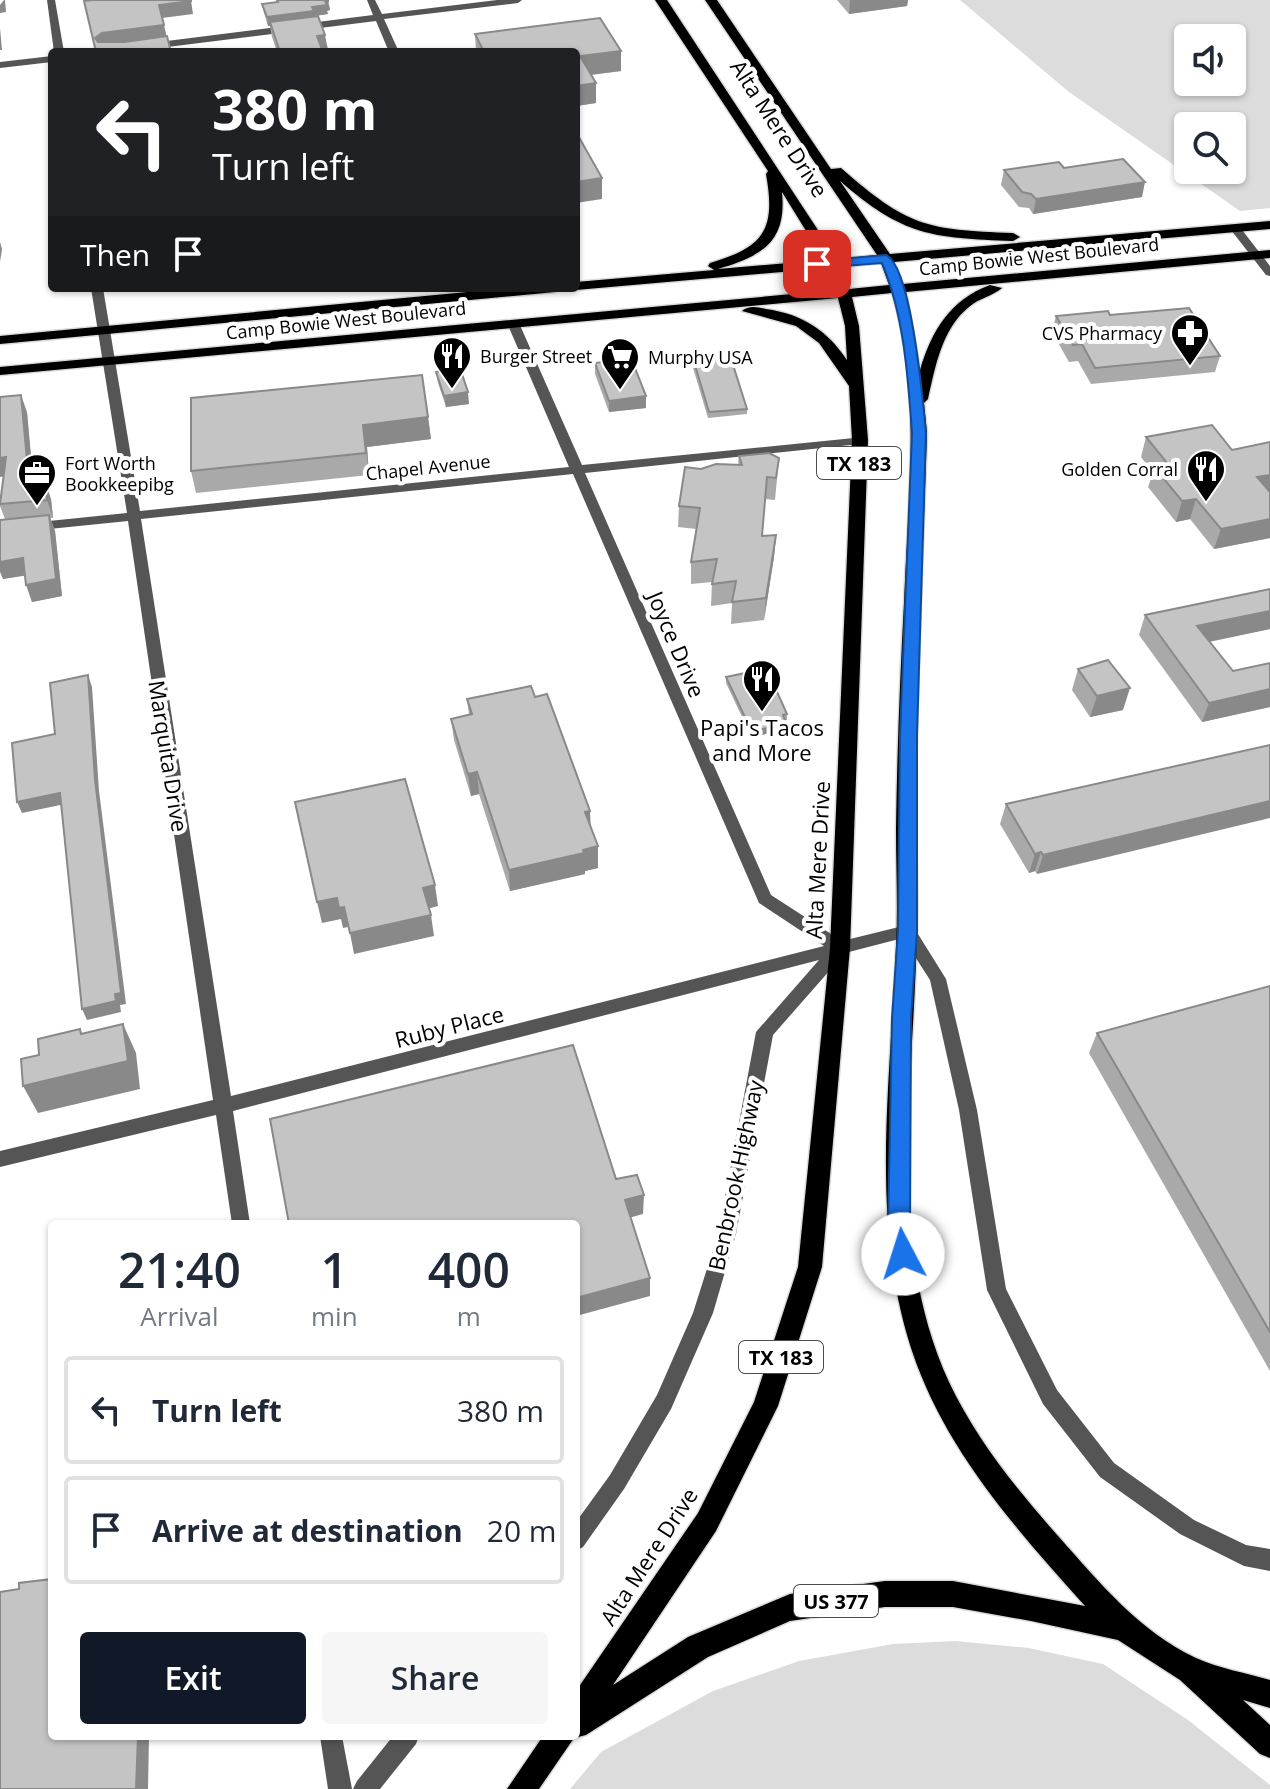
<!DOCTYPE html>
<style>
:root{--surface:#fff;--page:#f6f6f7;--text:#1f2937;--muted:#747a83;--line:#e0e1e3;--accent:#111827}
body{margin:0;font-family:"Open Sans",sans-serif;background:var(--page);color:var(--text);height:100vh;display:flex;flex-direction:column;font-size:30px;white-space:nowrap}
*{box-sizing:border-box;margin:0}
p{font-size:26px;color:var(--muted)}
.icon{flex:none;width:44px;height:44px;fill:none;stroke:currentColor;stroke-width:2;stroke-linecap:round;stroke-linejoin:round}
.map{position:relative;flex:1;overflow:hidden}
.side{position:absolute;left:48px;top:1220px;width:532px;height:520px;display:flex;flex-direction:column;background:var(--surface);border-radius:8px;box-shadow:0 2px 6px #0004}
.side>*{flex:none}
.top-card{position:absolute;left:48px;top:48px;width:532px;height:244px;border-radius:8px;box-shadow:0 2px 6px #0004;background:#202124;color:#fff;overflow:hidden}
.tools{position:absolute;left:1174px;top:24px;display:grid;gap:16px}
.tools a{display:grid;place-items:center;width:72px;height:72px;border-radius:8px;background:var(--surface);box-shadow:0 2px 6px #0004;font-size:40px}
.pin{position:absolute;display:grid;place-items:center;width:68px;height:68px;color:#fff;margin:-34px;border-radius:16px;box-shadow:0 4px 12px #0006}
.me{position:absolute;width:88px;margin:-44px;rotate:355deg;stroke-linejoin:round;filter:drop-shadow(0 0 6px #0008)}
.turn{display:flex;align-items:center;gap:28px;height:168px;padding:0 32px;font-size:36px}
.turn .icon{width:104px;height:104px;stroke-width:2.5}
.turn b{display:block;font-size:56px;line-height:68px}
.then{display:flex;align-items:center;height:76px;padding:0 32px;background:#0003;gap:16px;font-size:30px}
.eta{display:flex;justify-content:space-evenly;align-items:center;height:136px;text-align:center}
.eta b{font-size:48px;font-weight:600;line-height:56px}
.primary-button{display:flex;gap:16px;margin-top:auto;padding:16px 32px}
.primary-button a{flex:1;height:92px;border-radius:8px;background:var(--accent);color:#fff;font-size:32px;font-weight:600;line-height:92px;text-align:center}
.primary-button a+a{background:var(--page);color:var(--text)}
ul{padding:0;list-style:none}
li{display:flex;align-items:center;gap:24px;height:108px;margin:0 16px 12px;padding:0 16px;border:4px solid var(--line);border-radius:8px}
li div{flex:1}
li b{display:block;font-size:30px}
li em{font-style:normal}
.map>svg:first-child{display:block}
.green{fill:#dcdcdc;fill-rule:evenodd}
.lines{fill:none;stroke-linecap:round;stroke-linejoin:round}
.primary-casing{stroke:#dbdbdb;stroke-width:3}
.minor{fill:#555;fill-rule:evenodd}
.primary{fill:#000;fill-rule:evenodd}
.wall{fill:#a9a9a9}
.shaded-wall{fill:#898989}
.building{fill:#c4c4c4;stroke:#898989;stroke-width:2}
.route{fill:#1a73e8;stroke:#114b97;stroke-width:2}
.labels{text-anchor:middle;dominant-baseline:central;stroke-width:8;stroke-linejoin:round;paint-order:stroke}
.far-street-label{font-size:18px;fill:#000;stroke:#fff}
.far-poi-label{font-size:18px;fill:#000;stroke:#fff;text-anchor:start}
.shield{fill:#fff;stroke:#4c4c4c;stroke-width:2}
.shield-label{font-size:20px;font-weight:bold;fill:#000}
.street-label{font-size:22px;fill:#000;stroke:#fff}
.poi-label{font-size:22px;fill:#000;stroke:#fff}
</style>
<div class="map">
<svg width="1270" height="1789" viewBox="0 0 1270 1789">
<rect width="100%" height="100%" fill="#fff"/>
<g class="green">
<path d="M 960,0 L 1270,0 L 1270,208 L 1240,211 L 1069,92 ZM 1188,38 L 1232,38 L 1232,82 L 1188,82 ZM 1188,126 L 1232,126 L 1232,170 L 1188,170 Z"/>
<path d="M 955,1641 L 1029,1648 L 1103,1664 L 1188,1720 L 1270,1785 L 1270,1789 L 570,1789 L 601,1752 L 713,1691 L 799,1661 L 893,1644 Z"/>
</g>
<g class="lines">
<defs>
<g id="primary">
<path d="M 655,0 L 667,0 L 837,259 L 877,255 L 705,0 L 717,0 L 831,169 L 841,168 C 907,226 926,230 1013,233 L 1020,237 L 1013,241 C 932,238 903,236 840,181 L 890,254 L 1270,221 L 1270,229 L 894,262 L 903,284 L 1270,250 L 1270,258 L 906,292 L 920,370 C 932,330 950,300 990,285 L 1002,288 C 993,296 979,298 969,307 C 942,328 935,368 928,399 L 924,403 L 927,433 C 923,548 918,664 916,779 C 915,826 918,874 917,921 C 916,1072 883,1239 949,1382 C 976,1439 1017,1490 1059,1537 C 1100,1583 1139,1631 1196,1658 C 1218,1668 1246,1673 1270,1680 L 1270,1708 L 1243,1700 L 1270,1725 L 1270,1758 L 1260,1754 L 1180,1680 L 1118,1640 L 1031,1621 L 953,1607 L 885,1607 L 790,1621 L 708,1657 L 586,1735 L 574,1738 L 539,1789 L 507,1789 L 543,1736 L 576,1736 L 576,1691 L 698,1513 L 754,1402 L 798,1267 L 830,948 L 852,440 L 849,386 L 819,343 L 796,326 L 742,311 C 749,305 757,307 766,309 C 802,314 827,330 847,360 L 845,326 L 838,298 L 0,375 L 0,367 L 836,290 L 828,268 L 576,290 L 570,288 L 576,288 L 576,282 L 714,270 L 708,266 L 710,263 C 764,247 776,230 766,174 L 768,171 ZM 782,192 L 824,260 L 718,269 C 762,256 787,242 782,192 ZM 881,263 L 889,285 L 849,289 L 841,267 ZM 892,293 C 922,392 908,500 904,602 C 900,677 897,753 896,829 C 896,868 898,907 896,946 C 891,1080 869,1221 912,1351 C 945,1450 1016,1529 1085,1606 L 953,1581 L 885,1581 L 790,1594 L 688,1637 L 613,1685 L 716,1531 L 778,1406 L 822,1267 L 850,948 L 868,440 L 859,326 L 852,297 Z"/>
<path d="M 510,288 L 562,288 L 555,292 L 0,344 L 0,336 Z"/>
</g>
</defs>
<use href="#primary" class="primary-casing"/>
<g class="minor">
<path d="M 47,0 L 55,0 L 64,52 L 54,52 Z"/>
<path d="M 367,0 L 375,0 L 382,14 L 497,0 L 522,0 L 518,3 L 384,19 L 399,52 L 389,52 L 376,21 L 151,49 L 146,46 L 151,43 L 373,15 Z"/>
<path d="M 52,56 L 52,62 L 0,68 L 0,62 Z"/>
<path d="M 1231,226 L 1239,226 L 1270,266 L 1270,276 L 1266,275 L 1231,230 Z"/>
<path d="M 91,288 L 103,288 L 140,511 L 569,467 L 507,323 L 513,320 L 519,323 L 582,465 L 864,437 L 864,443 L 860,444 L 585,473 L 771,895 L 842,941 L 907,925 L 913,926 L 946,979 L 977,1110 L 1006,1289 L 1057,1390 L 1114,1463 L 1194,1520 L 1246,1545 L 1270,1549 L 1270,1571 L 1244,1566 L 1180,1534 L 1100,1477 L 1043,1404 L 987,1290 L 959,1110 L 930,980 L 903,938 L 845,953 L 773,1035 L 736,1234 L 713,1313 L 671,1409 L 624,1489 L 583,1547 L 576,1551 L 576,1522 L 610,1475 L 657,1395 L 693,1313 L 718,1234 L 756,1032 L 819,960 L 233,1111 L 250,1224 L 232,1224 L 216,1115 L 0,1167 L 0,1151 L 213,1100 L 128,521 L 0,534 L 0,526 L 127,513 ZM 573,474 L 759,903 L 824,946 L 231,1096 L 141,519 Z"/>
<path d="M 320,1736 L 342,1736 L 352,1789 L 328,1789 Z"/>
<path d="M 393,1736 L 419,1736 L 416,1744 L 380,1789 L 353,1789 L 357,1781 Z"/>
</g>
<use href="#primary" class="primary"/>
</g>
<g class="wall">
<path d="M 276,0 L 328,0 L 330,10 L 327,11 L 328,14 L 315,16 L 328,50 L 323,51 L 323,52 L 277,52 L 272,37 L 270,26 L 268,26 L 264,13 L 262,4 L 277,2 Z"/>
<path d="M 837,0 L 908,0 L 907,6 L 849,14 Z"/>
<path d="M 600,18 L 621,51 L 621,71 L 591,75 L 596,83 L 596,103 L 576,106 L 576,52 L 476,52 L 475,34 Z"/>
<path d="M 1064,168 L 1142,197 L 1033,214 L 1029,208 L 1019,207 L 1001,185 L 1004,170 Z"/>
<path d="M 1110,315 L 1220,356 L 1215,372 L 1091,384 L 1078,361 L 1069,362 L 1052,332 L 1056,316 Z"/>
<path d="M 692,355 L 747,409 L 747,414 L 708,418 L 691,361 Z"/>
<path d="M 595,363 L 646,408 L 609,412 L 595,374 Z"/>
<path d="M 436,372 L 469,404 L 446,407 L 438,383 Z"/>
<path d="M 27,412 L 33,482 L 51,499 L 53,518 L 50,518 L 55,531 L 62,596 L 32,602 L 25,575 L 3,579 L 5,519 L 0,506 L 0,500 Z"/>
<path d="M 428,417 L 431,439 L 367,447 L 369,475 L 196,493 L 191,471 Z"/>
<path d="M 1146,437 L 1232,450 L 1270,442 L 1270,538 L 1214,549 L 1190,519 L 1176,522 L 1148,487 L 1153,473 L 1141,457 Z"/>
<path d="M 739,456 L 779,458 L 775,500 L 765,499 L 762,536 L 776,535 L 774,557 L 764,620 L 731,624 L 732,603 L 711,606 L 712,582 L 691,584 L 691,562 L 696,529 L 678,527 L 679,506 L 701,469 L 738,465 Z"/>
<path d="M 1145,615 L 1270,629 L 1210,641 L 1233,671 L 1270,663 L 1270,707 L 1202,722 L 1139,635 Z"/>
<path d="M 1078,669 L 1123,710 L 1090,717 L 1072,690 Z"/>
<path d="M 726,677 L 763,677 L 787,714 L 787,720 L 785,720 L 786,728 L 752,738 L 726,683 Z"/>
<path d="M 535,697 L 591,828 L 598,868 L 585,871 L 585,874 L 510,891 L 479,794 L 471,796 L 454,740 L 451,719 L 469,715 L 467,699 Z"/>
<path d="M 1270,745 L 1037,874 L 1035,871 L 1029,873 L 1000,824 L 1006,804 Z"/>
<path d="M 1270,986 L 1270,1371 L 1089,1053 L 1097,1033 Z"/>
</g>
<g class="shaded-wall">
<path d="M 4,0 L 5,0 L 6,12 L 0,13 L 0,5 Z"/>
<path d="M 850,0 L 908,0 L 907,6 L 849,14 Z"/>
<path d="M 191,1 L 193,14 L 162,18 L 159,5 Z"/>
<path d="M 325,1 L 328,1 L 330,10 L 327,11 L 328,14 L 270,22 L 270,26 L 268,26 L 267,17 L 312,7 Z"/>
<path d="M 164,25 L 167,38 L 98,52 L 95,38 L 102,33 Z"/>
<path d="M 0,28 L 2,50 L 0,50 Z"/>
<path d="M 325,35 L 328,50 L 319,51 L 317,36 Z"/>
<path d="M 621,51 L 621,71 L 580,76 L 580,56 Z"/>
<path d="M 596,83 L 596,103 L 576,106 L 576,86 Z"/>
<path d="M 602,178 L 602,199 L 576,203 L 576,182 Z"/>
<path d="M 1145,182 L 1142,197 L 1033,214 L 1036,199 Z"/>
<path d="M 0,242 L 2,249 L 0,262 Z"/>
<path d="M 232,288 L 255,288 L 233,292 Z"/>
<path d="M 468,392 L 469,404 L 446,407 L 444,396 Z"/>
<path d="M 21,395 L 27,412 L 35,500 L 29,482 Z"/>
<path d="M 646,396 L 646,408 L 609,412 L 609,401 Z"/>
<path d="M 428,417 L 431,439 L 367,447 L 369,475 L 363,425 Z"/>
<path d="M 6,457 L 12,475 L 0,477 L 0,458 Z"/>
<path d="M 1270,475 L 1270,493 L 1257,477 Z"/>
<path d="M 45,481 L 51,499 L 53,518 L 47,500 Z"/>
<path d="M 1196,499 L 1190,519 L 1176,522 L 1182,501 Z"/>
<path d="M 49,515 L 55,531 L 62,596 L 32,602 L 26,585 Z"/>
<path d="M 1270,519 L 1270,538 L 1214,549 L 1221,529 Z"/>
<path d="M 776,535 L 774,557 L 764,620 L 766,598 Z"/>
<path d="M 23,558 L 29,575 L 3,579 L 0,572 L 0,562 Z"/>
<path d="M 1270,611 L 1270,629 L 1190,646 L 1197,626 Z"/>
<path d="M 88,675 L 92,687 L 99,791 L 126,1004 L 120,1005 L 121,1012 L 87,1020 L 82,1009 L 95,780 Z"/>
<path d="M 1130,688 L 1123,710 L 1090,717 L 1097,696 Z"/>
<path d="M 1270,689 L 1270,707 L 1202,722 L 1209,703 Z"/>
<path d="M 786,723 L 786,728 L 752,738 L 752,732 Z"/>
<path d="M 477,772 L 479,794 L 471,796 L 468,774 Z"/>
<path d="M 60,793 L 65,804 L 22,813 L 17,802 Z"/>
<path d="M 1270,801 L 1270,818 L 1037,874 L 1043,855 Z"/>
<path d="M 590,811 L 591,832 L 585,812 Z"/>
<path d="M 598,846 L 598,868 L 585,871 L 585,874 L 510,891 L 509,870 Z"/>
<path d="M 1041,852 L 1035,871 L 1029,873 L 1035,854 Z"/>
<path d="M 435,885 L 438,906 L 427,909 L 423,888 Z"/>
<path d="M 337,898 L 344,907 L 348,927 L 343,928 L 341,919 L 322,923 L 317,902 Z"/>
<path d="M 431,915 L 434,936 L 354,954 L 350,933 Z"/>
<path d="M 123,1024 L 136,1053 L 140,1089 L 38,1113 L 23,1086 Z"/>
<path d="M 644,1195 L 643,1214 L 625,1219 L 625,1200 Z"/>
<path d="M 650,1278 L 650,1296 L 576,1316 L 576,1298 Z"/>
<path d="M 138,1736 L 149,1736 L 148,1789 L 136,1789 Z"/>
</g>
<g class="building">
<path d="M 93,0 L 191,0 L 191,1 L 159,5 L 164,25 L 102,33 L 95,38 L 98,42 L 125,42 L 167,36 L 171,52 L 96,52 L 84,1 Z"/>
<path d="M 277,0 L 328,0 L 328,1 L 325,1 L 327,5 L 312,7 L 314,11 L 267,17 L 262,4 L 278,2 Z"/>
<path d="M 318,16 L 325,35 L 317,36 L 323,52 L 280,52 L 270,22 Z"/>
<path d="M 600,18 L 621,51 L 580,56 L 596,83 L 576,86 L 576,52 L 484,52 L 475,34 Z"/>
<path d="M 576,132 L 602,178 L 576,182 Z"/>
<path d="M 1123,159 L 1145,182 L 1036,199 L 1031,194 L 1022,192 L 1004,170 L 1059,162 L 1064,168 Z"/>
<path d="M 1189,308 L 1220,356 L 1095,368 L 1082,344 L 1073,345 L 1056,316 L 1108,311 L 1110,315 Z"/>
<path d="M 729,352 L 747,409 L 709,412 L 692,355 Z"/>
<path d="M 631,358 L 646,396 L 609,401 L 595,363 Z"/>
<path d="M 460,368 L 468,392 L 444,396 L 436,372 Z"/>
<path d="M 422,375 L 428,417 L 363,425 L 366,453 L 191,471 L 191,398 Z"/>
<path d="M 21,395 L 29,482 L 45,481 L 47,500 L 0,504 L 6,457 L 0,458 L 0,397 Z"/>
<path d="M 1212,425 L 1232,450 L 1270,442 L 1270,475 L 1257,477 L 1270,492 L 1270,519 L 1221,529 L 1196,499 L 1182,501 L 1154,467 L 1168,464 L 1146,437 Z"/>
<path d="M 769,453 L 779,458 L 776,478 L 767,477 L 762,536 L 776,535 L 766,598 L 732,602 L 736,581 L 712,584 L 717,559 L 691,562 L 700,508 L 679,506 L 685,467 L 701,469 L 716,464 L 742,465 L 739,456 Z"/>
<path d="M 49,515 L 56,579 L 26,585 L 23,558 L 0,562 L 0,520 Z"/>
<path d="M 1270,589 L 1270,611 L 1197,626 L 1233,671 L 1270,663 L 1270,689 L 1209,703 L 1145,615 Z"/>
<path d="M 1108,660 L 1130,688 L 1097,696 L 1078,669 Z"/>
<path d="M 760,670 L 763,677 L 770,676 L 787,714 L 783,715 L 786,723 L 752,732 L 726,677 Z"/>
<path d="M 88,675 L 95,780 L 121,993 L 115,994 L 116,1001 L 82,1009 L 60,793 L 17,802 L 12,743 L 55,734 L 50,683 Z"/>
<path d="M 531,686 L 535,697 L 547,694 L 590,811 L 585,812 L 598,846 L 583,850 L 584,853 L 509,870 L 477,772 L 468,774 L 451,719 L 472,714 L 467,699 Z"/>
<path d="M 1270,745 L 1270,801 L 1043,855 L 1041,852 L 1035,854 L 1006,804 Z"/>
<path d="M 405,779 L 435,885 L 423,888 L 431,915 L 350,933 L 344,907 L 339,908 L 337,898 L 317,902 L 295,802 Z"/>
<path d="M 1270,986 L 1270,1332 L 1097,1033 Z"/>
<path d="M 123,1024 L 128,1061 L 23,1086 L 21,1059 L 39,1055 L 38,1039 L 80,1029 L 81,1034 Z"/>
<path d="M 573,1045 L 616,1179 L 637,1175 L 644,1195 L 625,1200 L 650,1278 L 576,1298 L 576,1224 L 289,1224 L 270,1119 Z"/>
<path d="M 52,1579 L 52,1736 L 138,1736 L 136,1789 L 0,1789 L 0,1592 L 19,1589 L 19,1583 Z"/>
</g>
<path class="route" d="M 886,255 C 912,267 923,403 926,433 L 917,735 L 917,931 L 911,1018 L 910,1232 L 914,1254 L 911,1261 L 903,1264 L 895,1261 L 888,1232 L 892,1018 L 898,931 L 900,735 L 912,433 C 908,377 904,315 882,263 L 817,268 L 811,264 L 817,261 Z"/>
<defs>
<symbol id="pharmacy-pin" viewBox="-11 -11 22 30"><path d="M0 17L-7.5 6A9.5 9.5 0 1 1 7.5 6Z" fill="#000" stroke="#fff"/><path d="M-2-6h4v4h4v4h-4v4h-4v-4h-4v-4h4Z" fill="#fff"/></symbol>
<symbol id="restaurant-pin" viewBox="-11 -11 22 30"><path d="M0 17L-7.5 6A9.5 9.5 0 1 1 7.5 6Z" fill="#000" stroke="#fff"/><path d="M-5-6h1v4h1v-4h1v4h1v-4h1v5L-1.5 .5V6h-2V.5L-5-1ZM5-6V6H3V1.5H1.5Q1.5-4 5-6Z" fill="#fff"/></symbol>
<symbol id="supermarket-pin" viewBox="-11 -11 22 30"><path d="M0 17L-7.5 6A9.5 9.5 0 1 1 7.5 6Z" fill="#000" stroke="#fff"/><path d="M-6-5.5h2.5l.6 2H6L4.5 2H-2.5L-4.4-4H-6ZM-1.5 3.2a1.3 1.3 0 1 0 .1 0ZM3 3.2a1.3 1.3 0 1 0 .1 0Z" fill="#fff"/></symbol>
<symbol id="office-pin" viewBox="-11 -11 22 30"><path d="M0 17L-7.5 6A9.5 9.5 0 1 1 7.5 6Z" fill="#000" stroke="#fff"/><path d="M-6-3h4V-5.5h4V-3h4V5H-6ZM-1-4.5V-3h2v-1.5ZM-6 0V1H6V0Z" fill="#fff"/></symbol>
</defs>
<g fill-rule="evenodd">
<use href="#pharmacy-pin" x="1168" y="311" width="44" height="60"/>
<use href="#restaurant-pin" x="430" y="334" width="44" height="60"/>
<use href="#supermarket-pin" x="598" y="335" width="44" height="60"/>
<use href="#restaurant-pin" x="1184" y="447" width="44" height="60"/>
<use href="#office-pin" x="15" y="451" width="44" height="60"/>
<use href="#restaurant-pin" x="740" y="657" width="44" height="60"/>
</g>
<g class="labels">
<g class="far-street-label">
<text transform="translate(1039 256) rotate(-6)">Camp Bowie West Boulevard</text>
<text transform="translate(346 320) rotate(-6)">Camp Bowie West Boulevard</text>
<text transform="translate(428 467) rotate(-6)">Chapel Avenue</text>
</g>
<g class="far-poi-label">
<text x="1162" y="333" text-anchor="end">CVS Pharmacy</text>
<text x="480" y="356">Burger Street</text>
<text x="648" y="357">Murphy USA</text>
<text x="65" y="463">Fort Worth<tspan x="65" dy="21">Bookkeepibg</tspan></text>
<text x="1178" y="469" text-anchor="end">Golden Corral</text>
</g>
<g class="shield">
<rect x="817" y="447" width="84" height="32" rx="6"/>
<rect x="739" y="1341" width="84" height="32" rx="6"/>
<rect x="794" y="1585" width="84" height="32" rx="6"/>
</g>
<g class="shield-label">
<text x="859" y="463">TX 183</text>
<text x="781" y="1357">TX 183</text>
<text x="836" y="1601">US 377</text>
</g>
<g class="street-label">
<text transform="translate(780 128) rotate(57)">Alta Mere Drive</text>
<text transform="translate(677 644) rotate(67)">Joyce Drive</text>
<text transform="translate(169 756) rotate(81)">Marquita Drive</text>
<text transform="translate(817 860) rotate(-87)">Alta Mere Drive</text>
<text transform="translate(449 1026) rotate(-14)">Ruby Place</text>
<text transform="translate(735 1175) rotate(-78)">Benbrook Highway</text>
<text transform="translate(648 1556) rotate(-57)">Alta Mere Drive</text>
</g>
<g class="poi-label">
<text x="762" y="727">Papi's Tacos<tspan x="762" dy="25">and More</tspan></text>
</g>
</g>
</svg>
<div class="tools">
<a><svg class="icon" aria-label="sound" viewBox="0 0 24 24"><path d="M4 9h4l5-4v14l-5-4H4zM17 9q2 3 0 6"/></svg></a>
<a><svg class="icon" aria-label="search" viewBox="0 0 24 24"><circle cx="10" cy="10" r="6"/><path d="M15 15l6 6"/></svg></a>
</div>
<div class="pin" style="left:817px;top:264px;background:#d93025"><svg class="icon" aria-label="arrive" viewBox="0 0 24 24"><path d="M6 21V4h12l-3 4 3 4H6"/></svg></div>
<svg class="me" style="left:903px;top:1254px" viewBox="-20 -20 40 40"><circle r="19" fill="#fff"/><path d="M0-13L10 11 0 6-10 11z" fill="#1a73e8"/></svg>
<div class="top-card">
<div class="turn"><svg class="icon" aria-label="left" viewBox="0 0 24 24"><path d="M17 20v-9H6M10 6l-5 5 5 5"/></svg><div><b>380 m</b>Turn left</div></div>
<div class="then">Then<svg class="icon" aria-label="arrive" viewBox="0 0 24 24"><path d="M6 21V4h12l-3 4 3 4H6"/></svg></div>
</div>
<section class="side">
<div class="eta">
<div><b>21:40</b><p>Arrival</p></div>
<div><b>1</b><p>min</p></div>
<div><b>400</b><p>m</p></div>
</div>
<ul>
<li><svg class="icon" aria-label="left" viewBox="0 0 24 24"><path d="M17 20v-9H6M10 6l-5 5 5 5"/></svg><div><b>Turn left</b></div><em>380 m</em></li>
<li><svg class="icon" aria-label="arrive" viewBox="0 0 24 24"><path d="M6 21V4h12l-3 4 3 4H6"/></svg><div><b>Arrive at destination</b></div><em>20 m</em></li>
</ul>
<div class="primary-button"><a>Exit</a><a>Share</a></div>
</section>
</div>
